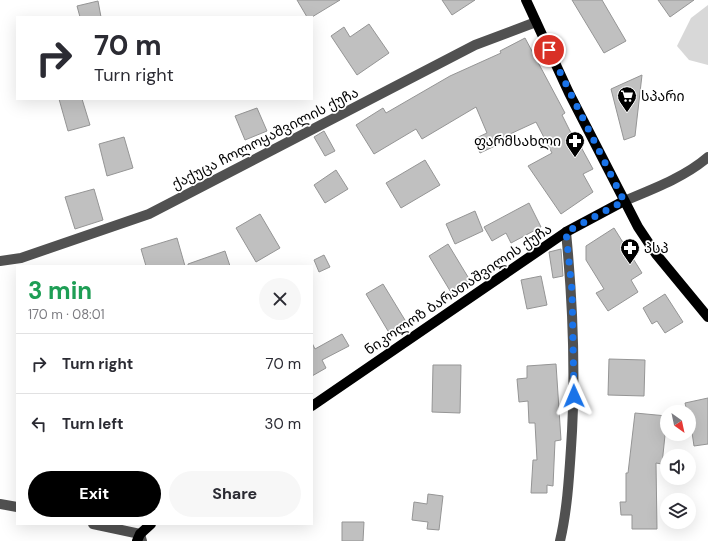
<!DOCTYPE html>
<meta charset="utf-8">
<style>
:root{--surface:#fff;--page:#f7f7f7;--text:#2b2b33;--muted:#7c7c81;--line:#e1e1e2;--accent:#000}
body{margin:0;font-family:"DM Sans","Noto Sans Georgian",sans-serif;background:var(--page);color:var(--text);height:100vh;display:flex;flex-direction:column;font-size:15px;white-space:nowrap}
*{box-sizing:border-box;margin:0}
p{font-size:13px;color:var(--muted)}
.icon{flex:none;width:22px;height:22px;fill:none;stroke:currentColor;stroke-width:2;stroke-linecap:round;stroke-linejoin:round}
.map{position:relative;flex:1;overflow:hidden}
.panel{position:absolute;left:16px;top:265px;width:297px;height:260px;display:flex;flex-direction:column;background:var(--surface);border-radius:0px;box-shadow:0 4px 16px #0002}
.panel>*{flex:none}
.guide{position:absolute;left:16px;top:16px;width:297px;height:84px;border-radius:0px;box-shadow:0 4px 16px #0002;background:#fff;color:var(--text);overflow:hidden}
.needle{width:26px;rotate:147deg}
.buttons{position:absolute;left:660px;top:405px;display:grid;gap:8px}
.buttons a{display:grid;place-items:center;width:36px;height:36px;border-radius:50%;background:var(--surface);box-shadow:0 4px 16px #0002;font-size:20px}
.pin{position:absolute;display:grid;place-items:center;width:34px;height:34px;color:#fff;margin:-17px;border:2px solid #fff;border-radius:50%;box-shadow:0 1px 4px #0007}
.me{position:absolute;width:44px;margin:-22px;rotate:359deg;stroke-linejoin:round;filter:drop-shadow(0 0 3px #0008)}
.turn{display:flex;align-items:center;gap:14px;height:84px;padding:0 12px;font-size:18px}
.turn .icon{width:52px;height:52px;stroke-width:2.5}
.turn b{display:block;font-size:28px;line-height:34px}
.round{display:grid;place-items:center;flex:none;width:42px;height:42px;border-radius:21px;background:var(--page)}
.overview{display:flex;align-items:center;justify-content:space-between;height:68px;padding:0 12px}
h1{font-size:24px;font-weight:700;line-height:30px;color:#1e9e55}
.button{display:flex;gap:8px;margin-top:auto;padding:8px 12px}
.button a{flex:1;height:46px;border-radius:24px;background:var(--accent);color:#fff;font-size:16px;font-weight:700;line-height:46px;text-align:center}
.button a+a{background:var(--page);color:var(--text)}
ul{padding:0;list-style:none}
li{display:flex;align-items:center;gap:12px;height:60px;padding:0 12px;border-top:1px solid var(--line)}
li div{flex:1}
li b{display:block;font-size:15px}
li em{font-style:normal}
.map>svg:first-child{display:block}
.green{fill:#d8d8d8}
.building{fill:#c0c0c0;stroke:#959595}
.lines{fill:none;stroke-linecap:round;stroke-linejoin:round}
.minor{stroke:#515151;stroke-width:10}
.major{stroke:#000;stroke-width:10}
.route{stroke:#1a73e8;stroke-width:7;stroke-dasharray:0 12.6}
.labels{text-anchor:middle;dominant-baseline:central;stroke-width:3.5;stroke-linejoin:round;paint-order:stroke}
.poi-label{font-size:14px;fill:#000;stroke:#fff;text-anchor:start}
.street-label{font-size:14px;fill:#000;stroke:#fff}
</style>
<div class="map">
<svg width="708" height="541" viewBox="0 0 708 541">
<rect width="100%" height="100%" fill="#fff"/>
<path class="green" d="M 708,5 L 708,65 L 689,60 L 677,46 L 691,18 Z"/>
<g class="building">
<path d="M 297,0 L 340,0 L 312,17 L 307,17 Z"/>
<path d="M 442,0 L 475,0 L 452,15 Z"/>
<path d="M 572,0 L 602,0 L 626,41 L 604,53 Z"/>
<path d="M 658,0 L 694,0 L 670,17 Z"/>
<path d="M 98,1 L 101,17 L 80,17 L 77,6 Z"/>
<path d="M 369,24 L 389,53 L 357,75 L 331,36 L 344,27 L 350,37 Z"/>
<path d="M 525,38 L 565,113 L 562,115 L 573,137 L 575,136 L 593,169 L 583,174 L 593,192 L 561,214 L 528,166 L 552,153 L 536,122 L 510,134 L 512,138 L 480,153 L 474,139 L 487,133 L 476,107 L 422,139 L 416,129 L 374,154 L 356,125 L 383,108 L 386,113 L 450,76 L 501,53 L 500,51 Z"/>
<path d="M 642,75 L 635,136 L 624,140 L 611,89 Z"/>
<path d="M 59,99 L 82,99 L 90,125 L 68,131 Z"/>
<path d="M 257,108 L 267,131 L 245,140 L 235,116 Z"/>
<path d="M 324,131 L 335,151 L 325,156 L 314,137 Z"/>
<path d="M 124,137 L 133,168 L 107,176 L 99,144 Z"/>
<path d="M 425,160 L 440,185 L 401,208 L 386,183 Z"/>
<path d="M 336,170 L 348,189 L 325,203 L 314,185 Z"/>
<path d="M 94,189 L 103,220 L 75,229 L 65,197 Z"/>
<path d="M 529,203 L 541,227 L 511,243 L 506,233 L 492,241 L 484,227 Z"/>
<path d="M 475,211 L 483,231 L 455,244 L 446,224 Z"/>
<path d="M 260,214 L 280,248 L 256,262 L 236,228 Z"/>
<path d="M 614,228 L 642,273 L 631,280 L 638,292 L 608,311 L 596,293 L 604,289 L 586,260 L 586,246 Z"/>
<path d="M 177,238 L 185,266 L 146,266 L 141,249 Z"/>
<path d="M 448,244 L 471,282 L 452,294 L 429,256 Z"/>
<path d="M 561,249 L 563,276 L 553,278 L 549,252 Z"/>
<path d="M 225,251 L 230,266 L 188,266 L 188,264 Z"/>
<path d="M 324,255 L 330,267 L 319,272 L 314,260 Z"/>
<path d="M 541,276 L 547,305 L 527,309 L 521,280 Z"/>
<path d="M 383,284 L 408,325 L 391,336 L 366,294 Z"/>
<path d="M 665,294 L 683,322 L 665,333 L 657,321 L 652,324 L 643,308 Z"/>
<path d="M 342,334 L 349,346 L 322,360 L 326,368 L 312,376 L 312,343 L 315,349 Z"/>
<path d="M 609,359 L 645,360 L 644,396 L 608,395 Z"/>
<path d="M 556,364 L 561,440 L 555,441 L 553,486 L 547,485 L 547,493 L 531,493 L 533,460 L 537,460 L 535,423 L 529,423 L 528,401 L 519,402 L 517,379 L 527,378 L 527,366 Z"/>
<path d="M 433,365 L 461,365 L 460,413 L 432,412 Z"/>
<path d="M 708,398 L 708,444 L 694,446 L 689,412 L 687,412 L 685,403 Z"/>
<path d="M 635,413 L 667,416 L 662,464 L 656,463 L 657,529 L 632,529 L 632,515 L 621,515 L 620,502 L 626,502 L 626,473 L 628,473 Z"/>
<path d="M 428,494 L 443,496 L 439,530 L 427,529 L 428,522 L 412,520 L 414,502 L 427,504 Z"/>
<path d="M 342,522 L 364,522 L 363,541 L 342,541 Z"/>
</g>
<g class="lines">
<g class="minor">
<path d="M 624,201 C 653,189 685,177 708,157"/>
<path d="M 0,261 L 21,258 L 149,214 L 475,45 L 536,22"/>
<path d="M 0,504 L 17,507"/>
<path d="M 93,524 L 140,534 L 142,541"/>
<path d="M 560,541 C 567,511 569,479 571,448 C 576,376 573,304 566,232"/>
</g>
<g class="major">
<path d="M 526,0 L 569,93 L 638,227 L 656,254 L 708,317"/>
<path d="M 312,406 L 566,232 L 624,201"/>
<path d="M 137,541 L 140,534 L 151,524"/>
</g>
</g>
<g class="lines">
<path class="route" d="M 549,50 L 624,201 L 566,232 L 572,291 L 574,396"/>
</g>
<defs>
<symbol id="supermarket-pin" viewBox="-11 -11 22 30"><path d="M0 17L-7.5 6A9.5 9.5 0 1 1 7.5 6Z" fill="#000" stroke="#fff"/><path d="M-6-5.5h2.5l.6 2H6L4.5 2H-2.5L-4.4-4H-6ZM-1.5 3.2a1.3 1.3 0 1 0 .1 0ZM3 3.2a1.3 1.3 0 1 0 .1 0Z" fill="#fff"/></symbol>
<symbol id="pharmacy-pin" viewBox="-11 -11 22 30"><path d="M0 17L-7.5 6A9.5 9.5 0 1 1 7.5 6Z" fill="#000" stroke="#fff"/><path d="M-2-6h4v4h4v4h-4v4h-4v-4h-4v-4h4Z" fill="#fff"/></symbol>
</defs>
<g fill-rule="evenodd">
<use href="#supermarket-pin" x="616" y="85" width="22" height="30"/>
<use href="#pharmacy-pin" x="564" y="130" width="22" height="30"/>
<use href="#pharmacy-pin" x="619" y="237" width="22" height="30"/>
</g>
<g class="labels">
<g class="poi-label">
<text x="641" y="96">სპარი</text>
<text x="561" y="141" text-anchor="end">ფარმსახლი</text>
<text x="644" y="248">პსპ</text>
</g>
<g class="street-label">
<text transform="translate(265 138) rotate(-27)">ქაქუცა ჩოლოყაშვილის ქუჩა</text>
<text transform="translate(458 289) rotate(-34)">ნიკოლოზ ბარათაშვილის ქუჩა</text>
</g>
</g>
</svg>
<div class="buttons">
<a><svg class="needle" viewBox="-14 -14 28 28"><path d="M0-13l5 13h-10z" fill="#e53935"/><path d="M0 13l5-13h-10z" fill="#7c7c81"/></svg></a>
<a><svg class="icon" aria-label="sound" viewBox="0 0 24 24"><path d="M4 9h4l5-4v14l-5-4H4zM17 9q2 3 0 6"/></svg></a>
<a><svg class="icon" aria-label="layers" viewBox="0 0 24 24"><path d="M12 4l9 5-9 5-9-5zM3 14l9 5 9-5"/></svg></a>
</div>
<div class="pin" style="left:549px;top:50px;background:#d93025"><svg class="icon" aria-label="arrive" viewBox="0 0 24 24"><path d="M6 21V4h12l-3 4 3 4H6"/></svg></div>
<svg class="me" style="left:574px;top:396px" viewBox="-20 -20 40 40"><path d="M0-17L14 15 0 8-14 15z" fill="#1a73e8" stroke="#fff" stroke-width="4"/></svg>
<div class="guide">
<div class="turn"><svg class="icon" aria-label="right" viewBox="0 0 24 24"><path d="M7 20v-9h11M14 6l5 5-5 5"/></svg><div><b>70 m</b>Turn right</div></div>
</div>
<section class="panel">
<div class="overview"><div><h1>3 min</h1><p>170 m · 08:01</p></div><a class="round"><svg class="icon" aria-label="close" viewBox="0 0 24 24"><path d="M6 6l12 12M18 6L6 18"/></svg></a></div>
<ul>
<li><svg class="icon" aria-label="right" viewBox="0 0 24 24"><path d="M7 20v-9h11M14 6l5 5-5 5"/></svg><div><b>Turn right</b></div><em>70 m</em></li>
<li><svg class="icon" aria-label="left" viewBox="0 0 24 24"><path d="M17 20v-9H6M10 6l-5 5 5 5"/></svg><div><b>Turn left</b></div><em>30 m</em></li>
</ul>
<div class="button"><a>Exit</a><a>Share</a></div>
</section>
</div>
